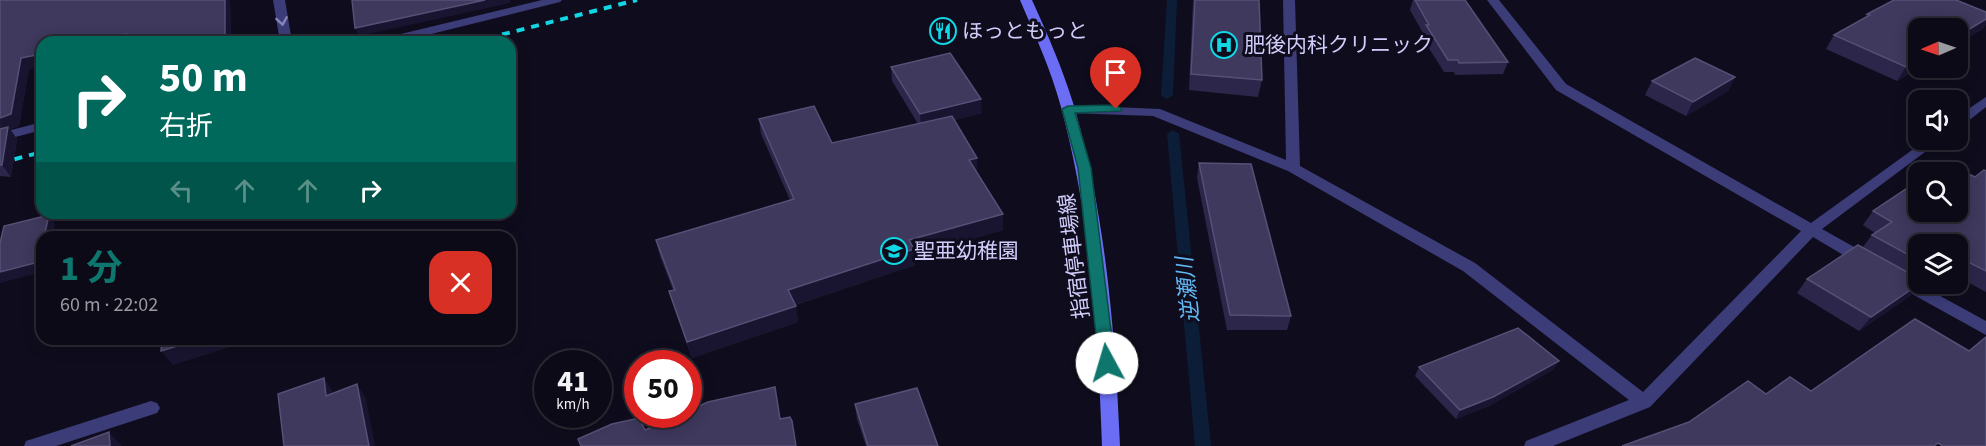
<!DOCTYPE html>
<html lang="ja">
<meta charset="utf-8">
<style>
:root{--surface:#0b0a16;--page:#191823;--text:#f1f3f6;--muted:#9a9aa1;--line:#2b2b35;--accent:#0f766e}
body{margin:0;font-family:"Source Sans 3","Noto Sans JP",sans-serif;background:var(--page);color:var(--text);height:100vh;display:flex;flex-direction:column;font-size:22px;white-space:nowrap}
*{box-sizing:border-box;margin:0}
p{font-size:20px;color:var(--muted)}
.icon{flex:none;width:33px;height:33px;fill:none;stroke:currentColor;stroke-width:2;stroke-linecap:round;stroke-linejoin:round}
.map{position:relative;flex:1;overflow:hidden}
.drawer{position:absolute;left:36px;top:231px;width:480px;height:114px;display:flex;flex-direction:column;background:var(--surface);border-radius:18px;box-shadow:0 3px 15px #0003,0 0 0 2px var(--line)}
.drawer>*{flex:none}
.top-card{position:absolute;left:36px;top:36px;width:480px;height:183px;border-radius:18px;box-shadow:0 3px 15px #0003,0 0 0 2px var(--line);background:#00695c;color:#fff;overflow:hidden}
.needle{width:39px;rotate:268deg}
.controls{position:absolute;left:1908px;top:18px;display:grid;gap:12px}
.controls a{display:grid;place-items:center;width:60px;height:60px;border-radius:12px;background:var(--surface);box-shadow:0 3px 15px #0003,0 0 0 2px var(--line);font-size:30px}
.speed{position:absolute;left:534px;top:350px;display:flex;gap:12px;font-size:30px;font-weight:700;text-align:center}
.speed>*{display:grid;place-content:center;width:78px;height:78px;border-radius:50%;background:var(--surface);box-shadow:0 3px 15px #0003,0 0 0 2px var(--line);line-height:1}
.speed small{font-size:15px;font-weight:400}
.speed .limit{border:9px solid #d22;background:#fff;color:#111}
.pin{position:absolute;display:grid;place-items:center;width:51px;height:51px;color:#fff;margin:-62px -26px;border-radius:50% 50% 50% 0;rotate:-45deg;box-shadow:0 0 6px #0007}
.pin .icon{rotate:45deg}
.me{position:absolute;width:66px;margin:-33px;rotate:354deg;stroke-linejoin:round;filter:drop-shadow(0 0 4px #0008)}
.turn{display:flex;align-items:center;gap:21px;height:126px;padding:0 24px;font-size:27px}
.turn .icon{width:78px;height:78px;stroke-width:2.5}
.turn b{display:block;font-size:42px;line-height:51px}
.lanes{display:flex;align-items:center;height:57px;padding:0 24px;background:#0003;justify-content:center;gap:30px;direction:ltr}
.lanes .off{opacity:.35}
.round{display:grid;place-items:center;flex:none;width:63px;height:63px;border-radius:18px;background:var(--page)}
.headline{display:flex;align-items:center;justify-content:space-between;height:102px;padding:0 24px}
h1{font-size:36px;font-weight:700;line-height:45px;color:var(--accent)}
.map>svg:first-child{display:block}
.lines{fill:none;stroke-linecap:round;stroke-linejoin:round}
.stream{fill:#0c1e37;fill-rule:evenodd}
.minor{fill:#3c3c79;fill-rule:evenodd}
.secondary{fill:#6b6ef4;fill-rule:evenodd}
.rail{stroke:#11d7e4;stroke-width:4;stroke-dasharray:8 7;stroke-linecap:butt}
.wall{fill:#2c274a}
.shaded-wall{fill:#191530}
.building{fill:#3e395d;stroke:#555076;stroke-width:1.5}
.oneway{stroke:#8684ba}
.route{fill:#0f766e;stroke:#0a4d48;stroke-width:1.5}
.labels{text-anchor:middle;dominant-baseline:central;stroke-width:6;stroke-linejoin:round;paint-order:stroke}
.poi-label{font-size:21px;fill:#d1cdfb;stroke:#0f0d1d;text-anchor:start}
.street-label{font-size:21px;fill:#d1cdfb;stroke:#0f0d1d}
.water-label{font-size:22px;font-style:italic;fill:#63b7f4;stroke:#0f0d1d}
</style>
<div class="map">
<svg width="1986" height="446" viewBox="0 0 1986 446">
<rect width="100%" height="100%" fill="#0f0d1d"/>
<g class="lines">
<g class="stream">
<path d="M 1167,0 L 1177,0 L 1173,95 L 1167,99 L 1161,95 Z"/>
<path d="M 1173,130 L 1179,134 L 1211,446 L 1195,446 L 1167,134 Z"/>
</g>
<g class="minor">
<path d="M 273,0 L 285,0 L 292,42 L 280,42 Z"/>
<path d="M 542,0 L 562,0 L 560,2 L 399,42 L 378,42 L 380,39 Z"/>
<path d="M 1283,0 L 1295,0 L 1300,166 L 1475,263 L 1643,392 L 1801,231 L 1556,90 L 1487,0 L 1499,0 L 1566,84 L 1811,223 L 1926,140 L 1941,140 L 1822,229 L 1872,257 L 1874,261 L 1872,265 L 1860,265 L 1813,237 L 1650,407 L 1553,446 L 1524,446 L 1526,441 L 1629,400 L 1463,271 L 1288,171 L 1153,116 L 1068,113 L 1061,109 L 1068,105 L 1160,109 L 1286,160 Z"/>
<path d="M 1986,97 L 1986,107 L 1963,125 L 1958,126 L 1958,116 Z"/>
<path d="M 42,122 L 42,130 L 0,141 L 0,133 Z"/>
<path d="M 1900,274 L 1986,321 L 1986,335 L 1894,284 L 1892,280 L 1894,276 Z"/>
<path d="M 151,401 L 157,403 L 160,408 L 157,413 L 56,446 L 24,446 L 26,441 Z"/>
</g>
<path class="secondary" d="M 1020,0 L 1032,0 C 1048,35 1063,70 1074,106 C 1106,217 1115,332 1120,446 L 1102,446 C 1098,332 1091,218 1061,107 C 1051,70 1035,35 1020,0 Z"/>
<g class="rail">
<path d="M 473,42 L 637,0"/>
<path d="M 0,163 L 42,152"/>
</g>
</g>
<g class="wall">
<path d="M 0,0 L 230,0 L 231,42 L 42,42 L 42,66 L 29,69 L 19,126 L 10,129 L 17,139 L 11,177 L 0,176 Z"/>
<path d="M 1193,0 L 1259,0 L 1262,80 L 1258,97 L 1189,90 Z"/>
<path d="M 1413,0 L 1465,0 L 1508,62 L 1503,74 L 1455,75 L 1454,72 L 1444,72 L 1422,37 L 1423,33 L 1410,10 Z"/>
<path d="M 1867,14 L 1984,28 L 1958,44 L 1958,28 L 1918,28 L 1919,68 L 1897,81 L 1826,49 L 1834,35 L 1865,18 Z"/>
<path d="M 891,67 L 982,113 L 954,120 L 1003,230 L 914,255 L 915,265 L 795,305 L 798,322 L 692,358 L 674,307 L 669,291 L 673,290 L 660,256 L 656,240 L 790,200 L 761,134 L 759,119 L 832,143 L 918,124 L 892,81 Z"/>
<path d="M 1735,77 L 1728,91 L 1686,116 L 1645,95 L 1652,81 Z"/>
<path d="M 1199,163 L 1291,316 L 1287,330 L 1227,330 L 1197,178 Z"/>
<path d="M 1986,171 L 1986,292 L 1958,277 L 1958,244 L 1918,244 L 1918,284 L 1911,295 L 1859,331 L 1797,293 L 1807,279 L 1863,247 L 1872,235 L 1875,233 L 1863,225 L 1873,211 L 1975,177 Z"/>
<path d="M 1419,367 L 1554,369 L 1489,406 L 1456,419 L 1415,376 Z"/>
<path d="M 855,404 L 938,446 L 866,446 L 857,419 Z"/>
</g>
<g class="shaded-wall">
<path d="M 225,0 L 230,0 L 231,42 L 225,42 Z"/>
<path d="M 485,0 L 510,0 L 510,3 L 359,36 L 355,28 Z"/>
<path d="M 1986,19 L 1986,25 L 1984,28 L 1958,44 L 1958,36 Z"/>
<path d="M 126,34 L 131,42 L 93,42 Z"/>
<path d="M 42,54 L 42,66 L 29,69 L 19,126 L 10,129 L 17,139 L 11,177 L 2,165 L 0,118 L 21,58 Z"/>
<path d="M 1918,60 L 1919,68 L 1897,81 L 1906,67 Z"/>
<path d="M 1735,77 L 1728,91 L 1686,116 L 1693,102 Z"/>
<path d="M 981,99 L 982,113 L 921,128 L 920,114 Z"/>
<path d="M 977,158 L 977,174 L 969,160 Z"/>
<path d="M 1003,214 L 1003,230 L 914,255 L 915,265 L 791,306 L 788,290 L 909,240 Z"/>
<path d="M 49,215 L 55,224 L 53,237 L 44,237 Z"/>
<path d="M 42,247 L 42,272 L 0,283 L 0,272 Z"/>
<path d="M 1919,284 L 1921,284 L 1911,295 L 1859,331 L 1871,317 Z"/>
<path d="M 796,306 L 798,322 L 692,358 L 687,342 Z"/>
<path d="M 200,339 L 240,339 L 240,344 L 173,365 L 161,351 Z"/>
<path d="M 1559,361 L 1554,369 L 1489,406 L 1456,419 L 1460,410 Z"/>
<path d="M 324,378 L 333,392 L 335,410 L 326,396 Z"/>
<path d="M 357,384 L 366,399 L 375,446 L 369,446 Z"/>
<path d="M 109,432 L 122,446 L 110,446 Z"/>
</g>
<g class="building">
<path d="M 0,0 L 225,0 L 225,42 L 125,42 L 126,34 L 93,42 L 42,42 L 42,54 L 21,58 L 11,114 L 0,118 Z"/>
<path d="M 352,0 L 485,0 L 355,28 Z"/>
<path d="M 1195,0 L 1259,0 L 1262,80 L 1191,74 Z"/>
<path d="M 1415,0 L 1465,0 L 1508,62 L 1459,63 L 1458,60 L 1448,60 L 1426,25 L 1429,25 Z"/>
<path d="M 1894,0 L 1956,0 L 1986,12 L 1986,19 L 1958,36 L 1958,28 L 1918,28 L 1918,60 L 1906,67 L 1834,35 L 1870,15 L 1867,14 Z"/>
<path d="M 950,53 L 981,99 L 920,114 L 891,67 Z"/>
<path d="M 1695,58 L 1735,77 L 1693,102 L 1652,81 Z"/>
<path d="M 814,106 L 832,143 L 952,116 L 977,158 L 969,160 L 1003,214 L 909,240 L 914,249 L 788,290 L 796,306 L 687,342 L 669,291 L 675,290 L 656,240 L 794,199 L 759,119 Z"/>
<path d="M 8,127 L 2,165 L 0,165 L 0,129 Z"/>
<path d="M 1199,163 L 1251,164 L 1291,316 L 1230,315 Z"/>
<path d="M 1945,163 L 1975,177 L 1984,170 L 1986,171 L 1986,271 L 1958,257 L 1958,244 L 1918,244 L 1918,260 L 1872,235 L 1892,222 L 1873,211 L 1918,181 L 1918,212 L 1958,212 L 1958,172 L 1930,172 Z"/>
<path d="M 49,215 L 44,237 L 42,237 L 42,247 L 39,262 L 0,272 L 0,243 L 4,226 Z"/>
<path d="M 1858,245 L 1918,278 L 1919,284 L 1871,317 L 1807,279 Z"/>
<path d="M 1915,319 L 1969,351 L 1986,337 L 1986,446 L 1943,446 L 1938,443 L 1934,446 L 1622,446 L 1689,422 L 1748,381 L 1766,394 L 1790,377 L 1811,391 Z"/>
<path d="M 1518,328 L 1559,361 L 1493,397 L 1460,410 L 1419,367 Z"/>
<path d="M 162,339 L 200,339 L 161,351 Z"/>
<path d="M 324,378 L 326,396 L 357,384 L 369,446 L 284,446 L 278,394 Z"/>
<path d="M 775,387 L 780,419 L 790,417 L 792,421 L 796,446 L 581,446 L 578,439 L 612,424 L 639,418 L 645,430 L 682,414 L 688,414 L 688,411 L 708,402 Z"/>
<path d="M 917,388 L 938,446 L 868,446 L 855,404 Z"/>
<path d="M 109,432 L 110,446 L 71,446 Z"/>
</g>
<defs><path id="oneway-chevron" d="M-2-3.5L2.5 0L-2 3.5" fill="none" stroke-width="1.6" stroke-linecap="round" stroke-linejoin="round" transform="scale(1.5)"/></defs>
<use class="oneway" href="#oneway-chevron" transform="translate(282 21) rotate(81)"/>
<path class="route" d="M 1116,105 L 1122,109 L 1120,111 L 1075,113 L 1091,168 L 1115,363 L 1107,369 L 1099,363 L 1078,168 L 1062,109 L 1068,106 Z"/>
<defs>
<symbol id="restaurant-ring" viewBox="-11 -11 22 22"><circle r="9.5" fill="#0f0d1d" stroke="#11d7e4" stroke-width="1.5"/><path d="M-5-6h1v4h1v-4h1v4h1v-4h1v5L-1.5 .5V6h-2V.5L-5-1ZM5-6V6H3V1.5H1.5Q1.5-4 5-6Z" fill="#11d7e4"/></symbol>
<symbol id="hospital-ring" viewBox="-11 -11 22 22"><circle r="9.5" fill="#0f0d1d" stroke="#11d7e4" stroke-width="1.5"/><path d="M-5-5h3v3.5h4V-5h3V5h-3V1.5h-4V5h-3Z" fill="#11d7e4"/></symbol>
<symbol id="school-ring" viewBox="-11 -11 22 22"><circle r="9.5" fill="#0f0d1d" stroke="#11d7e4" stroke-width="1.5"/><path d="M0-5L7-2L0 1L-7-2ZM-4 1L0 2.5L4 1V4Q0 6-4 4Z" fill="#11d7e4"/></symbol>
</defs>
<g fill-rule="evenodd">
<use href="#restaurant-ring" x="928" y="16" width="30" height="30"/>
<use href="#hospital-ring" x="1209" y="30" width="30" height="30"/>
<use href="#school-ring" x="879" y="236" width="30" height="30"/>
</g>
<g class="labels">
<g class="poi-label">
<text x="962" y="31">ほっともっと</text>
<text x="1244" y="45">肥後内科クリニック</text>
<text x="914" y="251">聖亜幼稚園</text>
</g>
<g class="street-label">
<text transform="translate(1074 256) rotate(-97)">指宿停車場線</text>
</g>
<g class="water-label">
<text transform="translate(1188 290) rotate(-96)">逆瀬川</text>
</g>
</g>
</svg>
<div class="controls">
<a><svg class="needle" viewBox="-14 -14 28 28"><path d="M0-13l5 13h-10z" fill="#e53935"/><path d="M0 13l5-13h-10z" fill="#9a9aa1"/></svg></a>
<a><svg class="icon" aria-label="sound" viewBox="0 0 24 24"><path d="M4 9h4l5-4v14l-5-4H4zM17 9q2 3 0 6"/></svg></a>
<a><svg class="icon" aria-label="search" viewBox="0 0 24 24"><circle cx="10" cy="10" r="6"/><path d="M15 15l6 6"/></svg></a>
<a><svg class="icon" aria-label="layers" viewBox="0 0 24 24"><path d="M12 4l9 5-9 5-9-5zM3 14l9 5 9-5"/></svg></a>
</div>
<div class="speed"><div>41<small>km/h</small></div><div class="limit">50</div></div>
<div class="pin" style="left:1116px;top:109px;background:#d93025"><svg class="icon" aria-label="arrive" viewBox="0 0 24 24"><path d="M6 21V4h12l-3 4 3 4H6"/></svg></div>
<svg class="me" style="left:1107px;top:363px" viewBox="-20 -20 40 40"><circle r="19" fill="#fff"/><path d="M0-13L10 11 0 6-10 11z" fill="#0f766e"/></svg>
<div class="top-card">
<div class="turn"><svg class="icon" aria-label="right" viewBox="0 0 24 24"><path d="M7 20v-9h11M14 6l5 5-5 5"/></svg><div><b>50 m</b>右折</div></div>
<div class="lanes"><svg class="icon off" aria-label="left" viewBox="0 0 24 24"><path d="M17 20v-9H6M10 6l-5 5 5 5"/></svg><svg class="icon off" aria-label="ahead" viewBox="0 0 24 24"><path d="M12 20V5M6 11l6-6 6 6"/></svg><svg class="icon off" aria-label="ahead" viewBox="0 0 24 24"><path d="M12 20V5M6 11l6-6 6 6"/></svg><svg class="icon" aria-label="right" viewBox="0 0 24 24"><path d="M7 20v-9h11M14 6l5 5-5 5"/></svg></div>
</div>
<section class="drawer">
<div class="headline"><div><h1>1 分</h1><p>60 m · 22:02</p></div><a class="round" style="background:#d93025;color:#fff"><svg class="icon" aria-label="close" viewBox="0 0 24 24"><path d="M6 6l12 12M18 6L6 18"/></svg></a></div>
</section>
</div>
